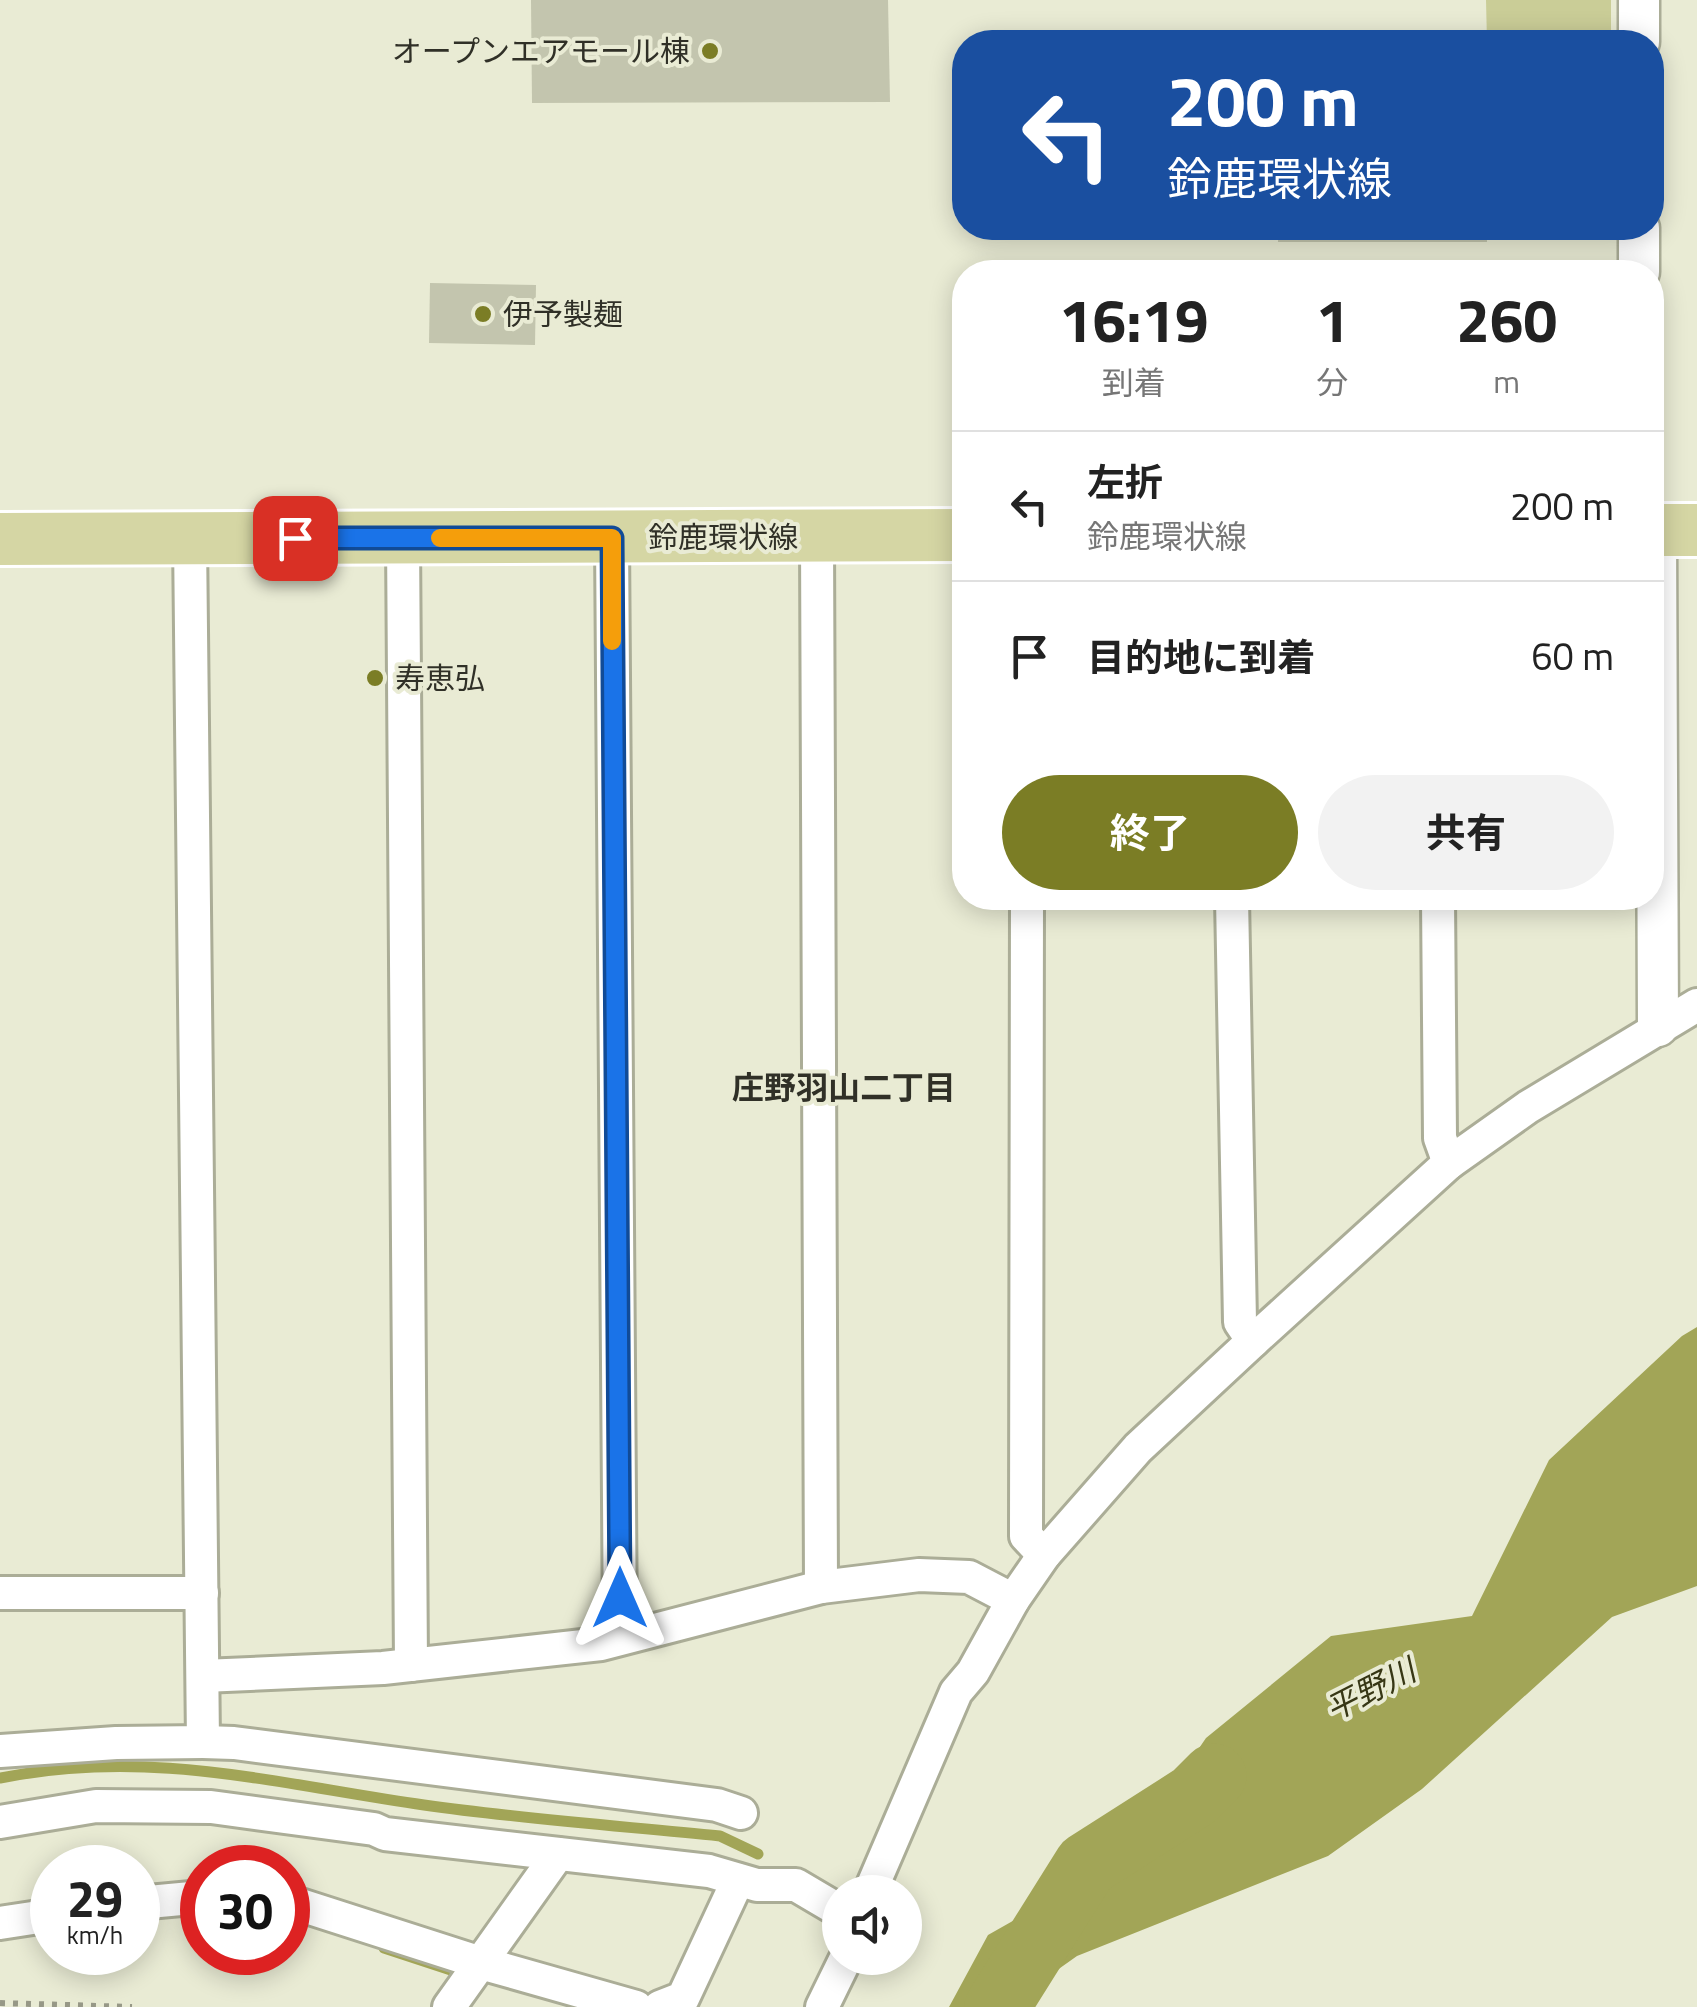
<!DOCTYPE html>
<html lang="ja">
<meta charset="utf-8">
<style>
:root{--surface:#fff;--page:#f2f2f2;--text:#222;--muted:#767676;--line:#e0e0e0;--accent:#7b7d25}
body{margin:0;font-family:"Titillium Web","Noto Sans JP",sans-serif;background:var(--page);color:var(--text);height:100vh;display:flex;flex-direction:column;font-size:38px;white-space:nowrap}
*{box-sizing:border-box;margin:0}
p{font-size:32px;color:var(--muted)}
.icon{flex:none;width:55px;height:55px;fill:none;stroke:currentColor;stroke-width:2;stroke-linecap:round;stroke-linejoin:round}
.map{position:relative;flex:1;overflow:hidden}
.details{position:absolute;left:952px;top:260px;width:712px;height:650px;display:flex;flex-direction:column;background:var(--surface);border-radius:40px;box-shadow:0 5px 25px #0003}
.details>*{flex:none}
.guide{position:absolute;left:952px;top:30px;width:712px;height:210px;border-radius:40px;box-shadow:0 5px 25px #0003;background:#1a4fa0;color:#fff;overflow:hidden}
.fabs{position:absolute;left:822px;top:1875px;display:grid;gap:20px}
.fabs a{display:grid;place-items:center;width:100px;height:100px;border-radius:50%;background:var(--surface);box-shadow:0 5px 25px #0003;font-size:50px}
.speed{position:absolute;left:30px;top:1845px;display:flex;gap:20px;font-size:50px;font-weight:700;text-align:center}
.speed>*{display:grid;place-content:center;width:130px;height:130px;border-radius:50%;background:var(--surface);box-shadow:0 5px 25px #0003;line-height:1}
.speed small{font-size:25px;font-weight:400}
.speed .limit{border:15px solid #d22;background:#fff;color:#111}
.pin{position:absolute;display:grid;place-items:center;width:85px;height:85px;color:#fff;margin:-42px;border-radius:20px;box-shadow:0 5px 15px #0006}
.me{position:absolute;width:110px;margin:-55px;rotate:0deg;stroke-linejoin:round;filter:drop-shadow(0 0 8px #0008)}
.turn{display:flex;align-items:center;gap:35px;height:210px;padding:0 50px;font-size:45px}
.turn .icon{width:130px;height:130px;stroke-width:2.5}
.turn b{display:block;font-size:70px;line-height:85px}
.eta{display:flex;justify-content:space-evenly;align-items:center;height:170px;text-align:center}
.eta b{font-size:60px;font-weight:700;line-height:70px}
.action{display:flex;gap:20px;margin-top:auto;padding:20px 50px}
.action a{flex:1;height:115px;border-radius:60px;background:var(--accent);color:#fff;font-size:40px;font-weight:700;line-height:115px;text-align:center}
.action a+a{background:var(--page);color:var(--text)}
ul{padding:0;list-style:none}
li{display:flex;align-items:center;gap:30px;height:150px;padding:0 50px;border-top:2px solid var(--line)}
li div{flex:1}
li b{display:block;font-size:38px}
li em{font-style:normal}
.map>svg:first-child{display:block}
.green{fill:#cacd97}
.water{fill:#a2a557}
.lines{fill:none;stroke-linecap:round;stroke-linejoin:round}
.stream{stroke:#a2a557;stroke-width:11}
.river{stroke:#a2a557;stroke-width:65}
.building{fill:#c3c5ae}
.minor-casing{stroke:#abad97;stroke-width:38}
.tertiary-casing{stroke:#abad97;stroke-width:45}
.primary-casing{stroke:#fff;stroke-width:58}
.path{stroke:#979887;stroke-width:6;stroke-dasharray:5 8;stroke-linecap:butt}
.minor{stroke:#fff;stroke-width:32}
.tertiary{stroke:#fff;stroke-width:40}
.primary{stroke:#d5d6a4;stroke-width:52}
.route-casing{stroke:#114b97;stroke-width:25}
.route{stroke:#1a73e8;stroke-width:18}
.slow{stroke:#f59e0b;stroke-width:18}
.poi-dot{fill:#7b7d25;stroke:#e9ebd4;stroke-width:4}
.labels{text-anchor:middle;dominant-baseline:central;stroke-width:8;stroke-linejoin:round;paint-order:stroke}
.poi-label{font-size:30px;fill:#303027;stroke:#e9ebd4;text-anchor:start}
.street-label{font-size:30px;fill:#303027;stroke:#e9ebd4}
.neighbourhood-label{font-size:32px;font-weight:bold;fill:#303027;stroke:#e9ebd4}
.water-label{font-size:32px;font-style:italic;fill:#373715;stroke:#e9ebd4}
</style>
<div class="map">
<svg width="1697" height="2007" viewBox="0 0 1697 2007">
<rect width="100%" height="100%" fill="#e9ebd4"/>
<path class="green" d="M 1486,0 L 1611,0 L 1611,42 L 1487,42 Z"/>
<path class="water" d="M 1697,1327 L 1697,1586 L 1612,1617 L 1422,1789 L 1328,1856 L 1077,1956 L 1005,2007 L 949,2007 L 988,1935 L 1124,1858 L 1206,1738 L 1331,1636 L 1472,1616 L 1549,1460 L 1682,1336 Z"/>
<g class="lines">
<g class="stream">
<path d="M 0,1778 C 151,1748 276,1784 424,1805 C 522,1819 621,1826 720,1836 L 758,1854"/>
<path d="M 384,1948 L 457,1972"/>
</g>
<path class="river" d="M 997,2007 L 1086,1865 L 1194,1796 L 1214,1776"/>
</g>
<g class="building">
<path d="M 531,0 L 888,0 L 890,102 L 532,103 Z"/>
<rect x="1278" y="228" width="209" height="14"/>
<path d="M 430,283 L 536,285 L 535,345 L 429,343 Z"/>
</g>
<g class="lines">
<defs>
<g id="minor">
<path d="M 817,537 L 821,1587"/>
<path d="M 403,538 L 411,1665"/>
<path d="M 612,538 L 620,1638"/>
<path d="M 1027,898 L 1026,1536 L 1044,1555"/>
<path d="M 1232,898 L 1240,1322 L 1253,1341"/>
<path d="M 1438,898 L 1440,1138 L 1449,1163"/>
<path d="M 0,1593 L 202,1593"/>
<path d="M 203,1676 L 383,1668 L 601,1644 L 821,1587 L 919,1575 L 969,1577 L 1013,1600"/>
<path d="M 203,1742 L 234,1743 L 717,1805 L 741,1813"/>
<path d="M 0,1751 L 116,1743 L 203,1742 L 190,538"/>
<path d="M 0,1822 L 96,1806 L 211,1807 L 374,1829 L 385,1834 L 709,1871 L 757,1885 L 796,1885 L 840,1911"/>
<path d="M 870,1892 L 956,1692 L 973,1672 L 1013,1600 L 1044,1555 L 1138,1448 L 1253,1341 L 1449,1163 L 1528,1107 L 1697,1005"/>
<path d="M 288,1901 L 481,1963 L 636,2007"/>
<path d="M 138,1903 L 202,1897"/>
<path d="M 0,1923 L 52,1915"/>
<path d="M 449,2007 L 558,1854"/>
<path d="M 660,2007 L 683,1998 L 738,1880"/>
<path d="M 822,2007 L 846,1958"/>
</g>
<g id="tertiary">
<path d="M 1639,0 L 1639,42"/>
<path d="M 1639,228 L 1639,272"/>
<path d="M 1652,521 L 1656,530 L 1658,1026"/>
</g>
<g id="primary">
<path d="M 1652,530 L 1697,530"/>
<path d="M 0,539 L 965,535"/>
</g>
</defs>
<use href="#minor" class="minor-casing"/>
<use href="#tertiary" class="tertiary-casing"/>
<use href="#primary" class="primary-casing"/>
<path class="path" d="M 0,2003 L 132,2007"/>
<use href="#minor" class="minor"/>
<use href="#tertiary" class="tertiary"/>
<use href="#primary" class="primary"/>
</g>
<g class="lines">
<defs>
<path id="route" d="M 295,538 L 612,538 L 620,1598"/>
</defs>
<use href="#route" class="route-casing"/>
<use href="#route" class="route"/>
<path class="slow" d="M 440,538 L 612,538 L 612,641"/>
</g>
<g class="poi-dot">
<circle cx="710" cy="51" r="10"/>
<circle cx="483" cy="314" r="10"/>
<circle cx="375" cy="678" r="10"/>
</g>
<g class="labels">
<g class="poi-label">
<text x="690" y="51" text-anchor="end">オープンエアモール棟</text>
<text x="503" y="314">伊予製麺</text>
<text x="395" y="678">寿恵弘</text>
</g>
<g class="street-label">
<text x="723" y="537">鈴鹿環状線</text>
</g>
<g class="neighbourhood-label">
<text x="844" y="1087">庄野羽山二丁目</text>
</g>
<g class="water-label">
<text transform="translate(1370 1689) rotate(-27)">平野川</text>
</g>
</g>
</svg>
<div class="fabs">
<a><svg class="icon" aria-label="sound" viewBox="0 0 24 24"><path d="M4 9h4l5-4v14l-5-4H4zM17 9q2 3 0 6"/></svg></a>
</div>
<div class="speed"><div>29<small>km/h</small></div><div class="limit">30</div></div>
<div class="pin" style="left:295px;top:538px;background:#d93025"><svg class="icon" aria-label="arrive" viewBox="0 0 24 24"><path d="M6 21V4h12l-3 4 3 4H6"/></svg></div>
<svg class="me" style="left:620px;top:1598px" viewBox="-20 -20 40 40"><path d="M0-17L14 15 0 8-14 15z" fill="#1a73e8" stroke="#fff" stroke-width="4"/></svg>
<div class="guide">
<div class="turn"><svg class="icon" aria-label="left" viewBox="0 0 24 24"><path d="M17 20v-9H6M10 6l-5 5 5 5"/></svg><div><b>200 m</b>鈴鹿環状線</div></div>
</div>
<section class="details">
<div class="eta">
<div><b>16:19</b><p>到着</p></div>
<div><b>1</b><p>分</p></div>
<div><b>260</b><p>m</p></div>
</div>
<ul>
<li><svg class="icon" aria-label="left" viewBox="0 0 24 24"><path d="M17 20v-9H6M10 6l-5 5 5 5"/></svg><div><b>左折</b><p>鈴鹿環状線</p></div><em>200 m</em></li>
<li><svg class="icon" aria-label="arrive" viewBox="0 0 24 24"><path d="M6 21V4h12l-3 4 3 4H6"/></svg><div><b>目的地に到着</b></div><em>60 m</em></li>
</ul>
<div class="action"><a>終了</a><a>共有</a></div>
</section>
</div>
